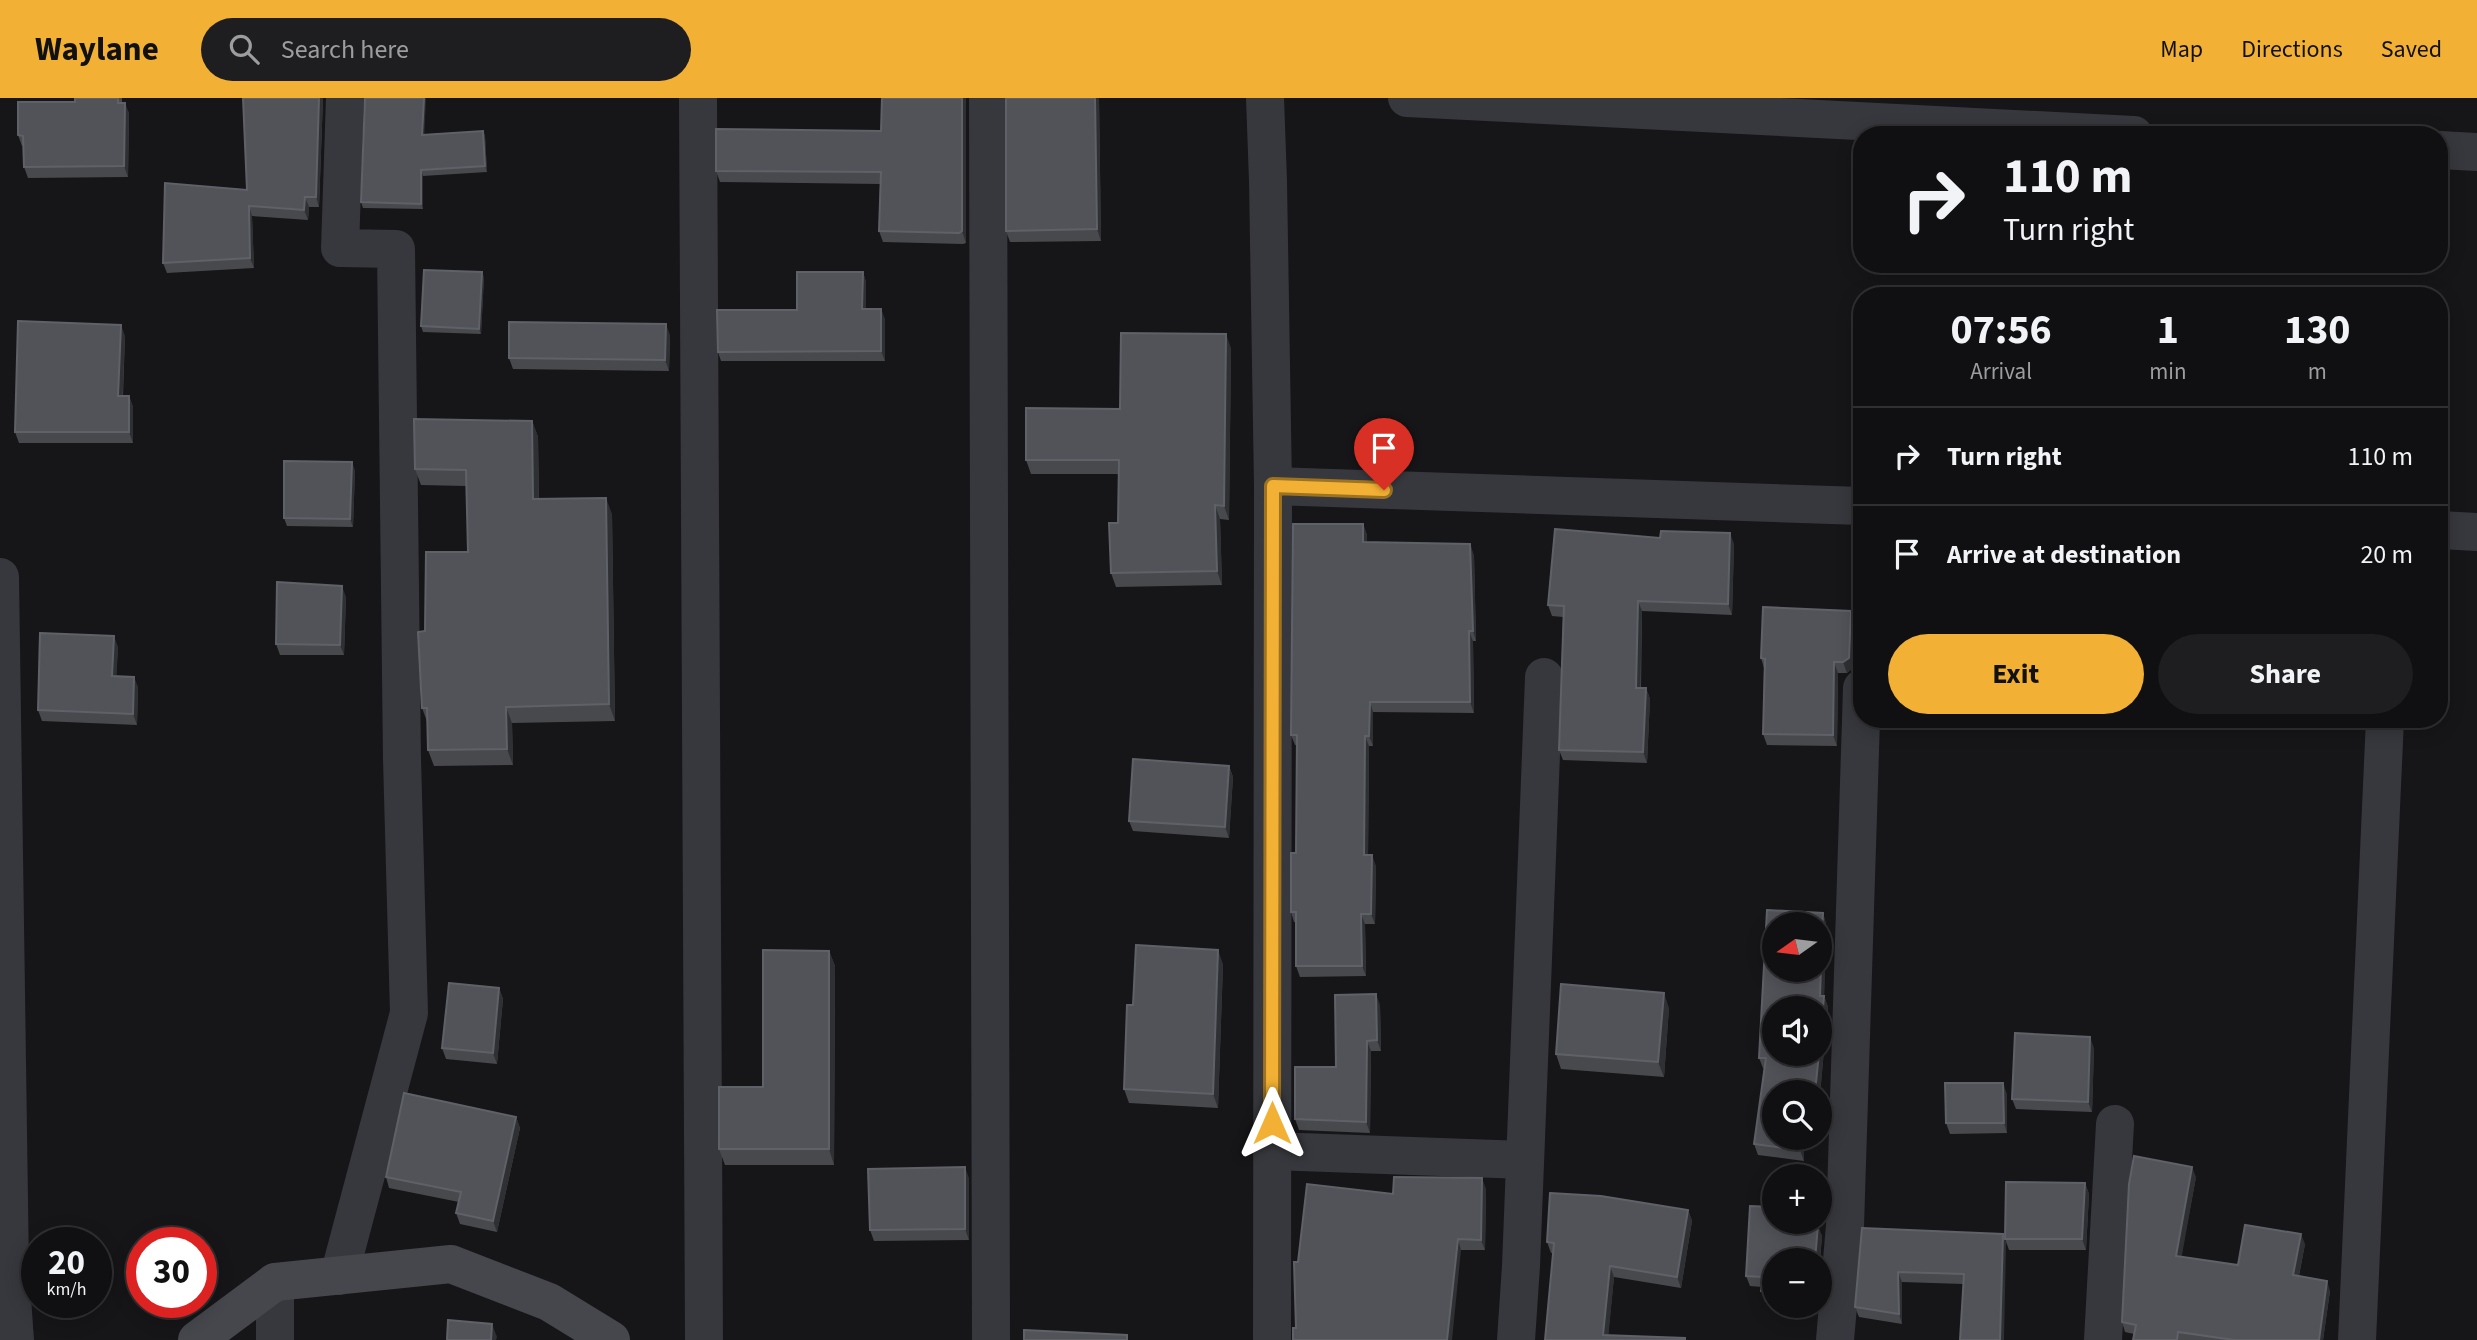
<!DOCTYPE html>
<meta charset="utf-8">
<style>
:root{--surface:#101012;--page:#1e1e20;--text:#f1f3f6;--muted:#9c9d9f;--line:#303032;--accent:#f2b134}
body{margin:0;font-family:"Source Sans 3",sans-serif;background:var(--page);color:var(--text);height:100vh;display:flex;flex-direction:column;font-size:26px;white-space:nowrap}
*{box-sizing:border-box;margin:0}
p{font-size:23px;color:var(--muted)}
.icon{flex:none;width:38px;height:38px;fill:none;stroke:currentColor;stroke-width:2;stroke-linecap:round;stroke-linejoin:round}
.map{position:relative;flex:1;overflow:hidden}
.panel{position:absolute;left:1853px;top:189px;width:595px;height:441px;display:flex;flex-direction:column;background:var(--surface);border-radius:28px;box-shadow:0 4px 18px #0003,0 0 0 2px var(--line)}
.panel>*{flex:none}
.banner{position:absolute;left:1853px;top:28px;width:595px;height:147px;border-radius:28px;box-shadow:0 4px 18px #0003,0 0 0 2px var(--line);background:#101012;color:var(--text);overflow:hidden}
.needle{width:46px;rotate:256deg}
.buttons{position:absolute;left:1762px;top:814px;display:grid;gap:14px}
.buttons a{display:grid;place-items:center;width:70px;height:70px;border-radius:50%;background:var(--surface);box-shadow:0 4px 18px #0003,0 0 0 2px var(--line);font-size:35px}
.speed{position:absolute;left:21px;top:1129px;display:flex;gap:14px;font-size:35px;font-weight:700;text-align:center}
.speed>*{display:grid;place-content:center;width:91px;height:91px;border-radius:50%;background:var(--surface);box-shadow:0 4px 18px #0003,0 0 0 2px var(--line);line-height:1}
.speed small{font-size:18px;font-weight:400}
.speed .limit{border:10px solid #d22;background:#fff;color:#111}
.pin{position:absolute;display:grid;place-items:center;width:60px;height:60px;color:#fff;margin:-72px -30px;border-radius:50% 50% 50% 0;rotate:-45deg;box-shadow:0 0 7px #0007}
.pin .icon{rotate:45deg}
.me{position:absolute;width:77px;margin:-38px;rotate:0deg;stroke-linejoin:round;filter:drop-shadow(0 0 5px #0008)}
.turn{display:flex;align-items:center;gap:24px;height:147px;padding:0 35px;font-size:32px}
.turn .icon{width:91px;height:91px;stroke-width:2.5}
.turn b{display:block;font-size:49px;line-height:60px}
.eta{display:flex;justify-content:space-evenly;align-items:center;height:119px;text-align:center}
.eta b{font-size:42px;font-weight:700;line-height:49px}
.button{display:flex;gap:14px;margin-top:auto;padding:14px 35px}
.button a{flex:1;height:80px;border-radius:42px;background:var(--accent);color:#111;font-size:28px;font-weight:700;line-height:80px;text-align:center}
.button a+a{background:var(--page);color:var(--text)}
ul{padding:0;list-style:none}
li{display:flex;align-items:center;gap:21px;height:98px;padding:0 35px;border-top:2px solid var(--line)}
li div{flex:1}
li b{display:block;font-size:26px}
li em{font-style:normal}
header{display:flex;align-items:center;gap:42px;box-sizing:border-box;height:98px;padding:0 35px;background:var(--accent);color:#111}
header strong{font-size:33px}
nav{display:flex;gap:38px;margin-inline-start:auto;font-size:24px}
.search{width:490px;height:63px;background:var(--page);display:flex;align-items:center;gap:18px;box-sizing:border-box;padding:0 24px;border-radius:38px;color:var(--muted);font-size:26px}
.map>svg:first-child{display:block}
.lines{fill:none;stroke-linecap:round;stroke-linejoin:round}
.minor{stroke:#37383d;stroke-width:38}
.secondary{stroke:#45474d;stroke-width:38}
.wall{fill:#47494d}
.shaded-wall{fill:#2f3033}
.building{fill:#525359;stroke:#5f6168;stroke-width:2;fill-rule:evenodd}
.route-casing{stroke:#9d7322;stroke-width:18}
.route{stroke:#f2b134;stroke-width:12}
</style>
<header>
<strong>Waylane</strong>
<div class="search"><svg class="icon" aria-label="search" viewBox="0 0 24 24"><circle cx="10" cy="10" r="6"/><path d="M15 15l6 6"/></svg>Search here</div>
<nav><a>Map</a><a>Directions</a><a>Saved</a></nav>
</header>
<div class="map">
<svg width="2477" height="1242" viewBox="0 0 2477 1242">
<rect width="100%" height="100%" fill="#161618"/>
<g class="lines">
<g class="minor">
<path d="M 698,0 L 704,1242"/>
<path d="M 988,0 L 991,1242"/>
<path d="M 1265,0 L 1268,83 L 1273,388 L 1272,1242"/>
<path d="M 1407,0 L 2134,37"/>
<path d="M 2440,52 L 2477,54"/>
<path d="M 1273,388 L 1862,408"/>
<path d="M 2440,432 L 2477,434"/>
<path d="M 0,479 L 10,1172 L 15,1242"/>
<path d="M 1272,1053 L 1525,1062"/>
<path d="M 339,1178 L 409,915 L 402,661 L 396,151 L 340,150 L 345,0"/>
<path d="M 275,1242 L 275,1184"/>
<path d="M 1516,1242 L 1521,1168 L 1544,579"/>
<path d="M 1835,1242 L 1845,1128 L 1862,590"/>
<path d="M 2103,1242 L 2115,1026"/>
<path d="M 2357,1242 L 2385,621"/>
</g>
<path class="secondary" d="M 197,1242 L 275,1184 L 451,1166 L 549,1204 L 611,1242"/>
</g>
<g class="wall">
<path d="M 75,0 L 122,0 L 122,5 L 129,15 L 128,79 L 28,80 L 24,69 L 24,48 L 22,48 L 18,37 L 75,4 Z"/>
<path d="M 243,0 L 323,0 L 319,109 L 309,109 L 308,122 L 252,118 L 254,170 L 167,175 L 163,165 L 247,92 Z"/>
<path d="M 966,0 L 966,145 L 963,146 L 883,144 L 879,133 L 880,86 L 720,84 L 716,73 L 881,33 Z"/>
<path d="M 1006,0 L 1099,0 L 1101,143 L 1010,144 L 1006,133 Z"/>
<path d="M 483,33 L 485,38 L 487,74 L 423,78 L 423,111 L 363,110 L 361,104 L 424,37 Z"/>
<path d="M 863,174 L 866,184 L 866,211 L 885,221 L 885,263 L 721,263 L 718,254 L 797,212 Z"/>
<path d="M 484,179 L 481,236 L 423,234 L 421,228 Z"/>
<path d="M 670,237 L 669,273 L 513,271 L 509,260 Z"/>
<path d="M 125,238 L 123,298 L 129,298 L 133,309 L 133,345 L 19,345 L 15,334 Z"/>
<path d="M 1231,250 L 1229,422 L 1220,421 L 1222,487 L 1116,489 L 1111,475 L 1118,425 L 1119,376 L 1031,376 L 1026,362 Z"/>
<path d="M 532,323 L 538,339 L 539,401 L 612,416 L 615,623 L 512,625 L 513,667 L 434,668 L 428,652 L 428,626 L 422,610 L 425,533 L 468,454 L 466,388 L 421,387 L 415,371 Z"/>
<path d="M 355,372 L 353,429 L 287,428 L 284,420 Z"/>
<path d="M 1363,426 L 1367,437 L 1367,444 L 1474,457 L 1476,543 L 1473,543 L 1474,615 L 1373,614 L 1373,648 L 1369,648 L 1368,757 L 1376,768 L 1375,826 L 1365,826 L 1366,878 L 1300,879 L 1296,868 L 1296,824 L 1294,824 L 1291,814 L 1296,755 L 1297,647 L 1295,647 L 1291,637 Z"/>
<path d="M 1660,440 L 1734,446 L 1732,517 L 1642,513 L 1641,590 L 1646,590 L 1650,601 L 1647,665 L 1563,662 L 1559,652 L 1563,519 L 1552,518 L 1548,507 Z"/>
<path d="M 346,499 L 344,557 L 280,557 L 276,546 Z"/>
<path d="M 1855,524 L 1853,570 L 1847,575 L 1838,575 L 1837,648 L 1767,647 L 1763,636 L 1764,570 L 1761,560 Z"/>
<path d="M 118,549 L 116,578 L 138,589 L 137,627 L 42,623 L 38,612 Z"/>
<path d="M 1229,668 L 1233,679 L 1229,740 L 1133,733 L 1129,723 Z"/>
<path d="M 1823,815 L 1826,826 L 1824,898 L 1828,909 L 1820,996 L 1820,994 L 1774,1040 L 1804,1040 L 1804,1063 L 1758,1057 L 1754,1046 L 1764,971 L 1763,970 L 1759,960 Z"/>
<path d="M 829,853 L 835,868 L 834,1067 L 725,1067 L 719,1051 L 763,989 Z"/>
<path d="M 1223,866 L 1218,1010 L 1129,1005 L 1124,991 L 1133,907 Z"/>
<path d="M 499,890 L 503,901 L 497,966 L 446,961 L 442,950 Z"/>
<path d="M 1380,907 L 1381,953 L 1371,953 L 1370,1035 L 1299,1032 L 1295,1021 L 1336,969 Z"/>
<path d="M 1669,910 L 1664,979 L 1561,971 L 1556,956 Z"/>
<path d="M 2094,950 L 2092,1014 L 2016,1011 L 2012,1001 Z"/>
<path d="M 2007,996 L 2007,1035 L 1950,1036 L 1946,1025 Z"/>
<path d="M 516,1019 L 520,1030 L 497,1134 L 460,1126 L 456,1115 L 459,1104 L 389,1090 L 386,1079 Z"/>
<path d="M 2196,1079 L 2181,1159 L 2238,1167 L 2305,1146 L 2299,1178 L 2330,1193 L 2323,1242 L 2133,1242 L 2134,1236 L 2125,1234 L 2122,1224 Z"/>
<path d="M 969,1080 L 969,1142 L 874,1143 L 870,1132 Z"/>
<path d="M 2085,1085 L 2089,1096 L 2086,1152 L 2009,1152 L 2005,1141 Z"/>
<path d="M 1486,1091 L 1485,1152 L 1461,1152 L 1296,1230 L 1298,1164 Z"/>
<path d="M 1688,1112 L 1692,1123 L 1681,1190 L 1614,1179 L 1608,1237 L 1685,1240 L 1686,1242 L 1545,1242 L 1553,1155 L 1551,1155 L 1547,1144 Z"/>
<path d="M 1774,1124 L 1816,1124 L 1816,1127 L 1822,1138 L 1820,1163 L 1774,1162 L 1774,1205 L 1765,1204 L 1761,1193 L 1762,1189 L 1750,1188 L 1746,1178 Z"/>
<path d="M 1862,1130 L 2003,1136 L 2006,1146 L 1963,1186 L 1902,1184 L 1902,1226 L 1859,1219 L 1855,1209 Z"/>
<path d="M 1787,1208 L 1816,1208 L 1816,1212 Z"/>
</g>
<g class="shaded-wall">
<path d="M 319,0 L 323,0 L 319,109 L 316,99 Z"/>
<path d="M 424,0 L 426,0 L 424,43 L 422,37 Z"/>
<path d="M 962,0 L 966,0 L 966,145 L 962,133 Z"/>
<path d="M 1095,0 L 1099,0 L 1101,143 L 1097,131 Z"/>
<path d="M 125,5 L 129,15 L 128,79 L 124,68 Z"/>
<path d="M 483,33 L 485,38 L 487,74 L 485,68 Z"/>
<path d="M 421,72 L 423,78 L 423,111 L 421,106 Z"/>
<path d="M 305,99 L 309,109 L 308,122 L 304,112 Z"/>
<path d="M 249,108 L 252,118 L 254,170 L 250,160 Z"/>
<path d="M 482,174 L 484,179 L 481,236 L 479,231 Z"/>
<path d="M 863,174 L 866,184 L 866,221 L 862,211 Z"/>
<path d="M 881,211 L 885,221 L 885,263 L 881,253 Z"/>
<path d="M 666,226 L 670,237 L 669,273 L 665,262 Z"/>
<path d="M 121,227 L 125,238 L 122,309 L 118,298 Z"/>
<path d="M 1226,236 L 1231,250 L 1229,422 L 1224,408 Z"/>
<path d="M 129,298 L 133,309 L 133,345 L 129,334 Z"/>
<path d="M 532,323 L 538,339 L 539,418 L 533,401 Z"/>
<path d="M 352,364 L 355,372 L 353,429 L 350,421 Z"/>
<path d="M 606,400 L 612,416 L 615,623 L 609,606 Z"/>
<path d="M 1215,407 L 1220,421 L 1222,487 L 1217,473 Z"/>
<path d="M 1363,426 L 1367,437 L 1367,454 L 1363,444 Z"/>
<path d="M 1730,435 L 1734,446 L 1732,517 L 1728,506 Z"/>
<path d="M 1470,446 L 1474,457 L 1476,543 L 1473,533 Z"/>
<path d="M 342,488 L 346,499 L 344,557 L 340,547 Z"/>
<path d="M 1638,503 L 1642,513 L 1640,601 L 1636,590 Z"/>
<path d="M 1851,513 L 1855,524 L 1853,570 L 1847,575 L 1843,564 Z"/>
<path d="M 1469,533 L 1473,543 L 1474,615 L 1470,604 Z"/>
<path d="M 114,538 L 118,549 L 116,589 L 112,578 Z"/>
<path d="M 1834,564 L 1838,575 L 1837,648 L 1833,637 Z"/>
<path d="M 134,579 L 138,589 L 137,627 L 133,616 Z"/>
<path d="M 1646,590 L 1650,601 L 1647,665 L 1643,654 Z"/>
<path d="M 1370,604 L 1373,614 L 1373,648 L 1369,638 Z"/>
<path d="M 506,609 L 512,625 L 513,667 L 507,651 Z"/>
<path d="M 1365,638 L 1369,648 L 1368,768 L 1364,757 Z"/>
<path d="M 1229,668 L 1233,679 L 1229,740 L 1225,729 Z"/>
<path d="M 1372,757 L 1376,768 L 1375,826 L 1371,816 Z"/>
<path d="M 1823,815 L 1826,826 L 1824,906 L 1824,898 L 1828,909 L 1820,996 L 1820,994 L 1815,994 L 1819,956 L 1820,956 L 1820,898 Z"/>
<path d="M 1361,816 L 1365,826 L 1366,878 L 1362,868 Z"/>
<path d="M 1218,852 L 1223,866 L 1218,1010 L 1213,996 Z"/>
<path d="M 829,853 L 835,868 L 834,1067 L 829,1051 Z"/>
<path d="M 499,890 L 503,901 L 497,966 L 493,955 Z"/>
<path d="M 1664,895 L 1669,910 L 1664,979 L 1658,964 Z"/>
<path d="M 1376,896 L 1380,907 L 1381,953 L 1377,942 Z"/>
<path d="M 2090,939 L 2094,950 L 2092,1014 L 2088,1004 Z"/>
<path d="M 1367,943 L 1371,953 L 1370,1035 L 1366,1024 Z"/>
<path d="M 2003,985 L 2007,996 L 2007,1035 L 2004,1025 Z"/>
<path d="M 516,1019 L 520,1030 L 497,1134 L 493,1123 Z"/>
<path d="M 1800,1040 L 1804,1040 L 1804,1063 L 1800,1052 Z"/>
<path d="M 965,1069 L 969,1080 L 969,1142 L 965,1131 Z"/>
<path d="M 2192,1069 L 2196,1079 L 2180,1168 L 2176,1158 Z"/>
<path d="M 1482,1080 L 1486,1091 L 1485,1152 L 1481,1142 Z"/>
<path d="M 2085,1085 L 2089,1096 L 2086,1152 L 2082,1141 Z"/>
<path d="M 1688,1112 L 1692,1123 L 1681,1190 L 1677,1179 Z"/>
<path d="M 1818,1127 L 1822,1138 L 1820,1163 L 1815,1162 Z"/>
<path d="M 2003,1136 L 2006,1146 L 2004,1242 L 2000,1242 Z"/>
<path d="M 2301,1136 L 2305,1146 L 2297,1187 L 2293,1177 Z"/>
<path d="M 1458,1141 L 1461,1152 L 1452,1242 L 1447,1242 Z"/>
<path d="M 1610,1168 L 1614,1179 L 1608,1242 L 1603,1237 Z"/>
<path d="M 1898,1174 L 1902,1184 L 1902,1226 L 1899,1216 Z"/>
<path d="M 2327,1183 L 2330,1193 L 2323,1242 L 2319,1242 Z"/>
<path d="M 492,1226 L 497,1239 L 496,1242 L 491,1242 Z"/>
</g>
<g class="building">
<path d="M 75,0 L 118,0 L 118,5 L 125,5 L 124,68 L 24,69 L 23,38 L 18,37 L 18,4 L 75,4 Z"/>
<path d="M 243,0 L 319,0 L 316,99 L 305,99 L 304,112 L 249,108 L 250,160 L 163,165 L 165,85 L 247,92 Z"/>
<path d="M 365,0 L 424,0 L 422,37 L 483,33 L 485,68 L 421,72 L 421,106 L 361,104 Z"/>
<path d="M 882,0 L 962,0 L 962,133 L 959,135 L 879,133 L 881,74 L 716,73 L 716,31 L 881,33 Z"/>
<path d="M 1006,0 L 1095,0 L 1097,131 L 1006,133 Z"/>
<path d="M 424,172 L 482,174 L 479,231 L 421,228 Z"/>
<path d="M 797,174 L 863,174 L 862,211 L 881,211 L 881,253 L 718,254 L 717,212 L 797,212 Z"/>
<path d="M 18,223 L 121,227 L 118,298 L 129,298 L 129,334 L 15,334 Z"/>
<path d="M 509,224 L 666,226 L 665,262 L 509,260 Z"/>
<path d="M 1121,235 L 1226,236 L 1224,408 L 1215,407 L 1217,473 L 1111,475 L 1109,425 L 1118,425 L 1119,362 L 1026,362 L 1026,310 L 1120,311 Z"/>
<path d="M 414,321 L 532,323 L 533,401 L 606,400 L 609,606 L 506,609 L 507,651 L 428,652 L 427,610 L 422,610 L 418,534 L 425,533 L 426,454 L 468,454 L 466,372 L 415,371 Z"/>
<path d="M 284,363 L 352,364 L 350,421 L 284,420 Z"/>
<path d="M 1293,426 L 1363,426 L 1363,444 L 1470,446 L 1473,533 L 1469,533 L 1470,604 L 1370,604 L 1369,638 L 1365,638 L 1364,757 L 1372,757 L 1371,816 L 1361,816 L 1362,868 L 1296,868 L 1296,814 L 1291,814 L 1291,755 L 1296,755 L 1297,637 L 1291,637 Z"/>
<path d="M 1555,431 L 1660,440 L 1661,433 L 1730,435 L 1728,506 L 1638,503 L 1636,590 L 1646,590 L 1643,654 L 1559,652 L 1564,508 L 1548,507 Z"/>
<path d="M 277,484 L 342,488 L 340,547 L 276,546 Z"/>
<path d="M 1763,509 L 1851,513 L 1849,560 L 1843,564 L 1834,564 L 1833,637 L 1763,636 L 1765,561 L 1761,560 Z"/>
<path d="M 40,535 L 114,538 L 112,578 L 134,579 L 133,616 L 38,612 Z"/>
<path d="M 1133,661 L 1229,668 L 1225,729 L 1129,723 Z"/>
<path d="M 1767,812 L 1823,815 L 1820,898 L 1824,898 L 1820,944 L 1820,910 L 1774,910 L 1774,956 L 1819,956 L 1815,994 L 1774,994 L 1774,1040 L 1800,1040 L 1800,1052 L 1754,1046 L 1766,960 L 1759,960 ZM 1774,826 L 1820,826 L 1820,872 L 1774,872 Z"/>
<path d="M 1136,847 L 1218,852 L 1213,996 L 1124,991 L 1127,907 L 1133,907 Z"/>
<path d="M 763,852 L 829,853 L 829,1051 L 719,1051 L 719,989 L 763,989 Z"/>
<path d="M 449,885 L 499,890 L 493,955 L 442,950 Z"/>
<path d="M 1561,886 L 1664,895 L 1658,964 L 1556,956 Z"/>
<path d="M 1376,896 L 1377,942 L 1367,943 L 1366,1024 L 1295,1021 L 1295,969 L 1336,969 L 1335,897 Z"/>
<path d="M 2015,935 L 2090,939 L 2088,1004 L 2012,1001 Z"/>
<path d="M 1945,985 L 2003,985 L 2004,1025 L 1946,1025 Z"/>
<path d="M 404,995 L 516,1019 L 493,1123 L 456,1115 L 461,1094 L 386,1079 Z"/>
<path d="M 2134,1058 L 2192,1069 L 2176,1158 L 2238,1167 L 2245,1127 L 2301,1136 L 2293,1177 L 2327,1183 L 2319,1242 L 2234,1242 L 2178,1234 L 2177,1242 L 2133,1242 L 2136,1227 L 2122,1224 L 2129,1086 Z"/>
<path d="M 965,1069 L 965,1131 L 870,1132 L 868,1071 Z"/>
<path d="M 1394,1079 L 1482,1080 L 1481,1142 L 1458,1141 L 1447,1242 L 1293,1242 L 1293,1230 L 1296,1230 L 1294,1164 L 1298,1164 L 1307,1086 L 1393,1096 Z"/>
<path d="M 2006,1084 L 2085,1085 L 2082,1141 L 2005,1141 Z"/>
<path d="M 1550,1095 L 1601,1098 L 1688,1112 L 1677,1179 L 1610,1168 L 1603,1237 L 1685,1240 L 1685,1242 L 1545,1242 L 1554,1145 L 1547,1144 Z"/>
<path d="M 1750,1108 L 1774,1109 L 1774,1124 L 1812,1124 L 1811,1127 L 1818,1127 L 1815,1162 L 1774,1162 L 1774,1195 L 1761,1193 L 1763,1179 L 1746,1178 Z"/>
<path d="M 1862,1130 L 2003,1136 L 2000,1242 L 1960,1242 L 1964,1176 L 1898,1174 L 1899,1216 L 1855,1209 Z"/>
<path d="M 448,1222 L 492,1226 L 491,1242 L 447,1242 Z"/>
<path d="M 1024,1232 L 1127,1237 L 1127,1242 L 1024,1242 Z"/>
</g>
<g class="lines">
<defs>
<path id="route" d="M 1272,1025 L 1273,388 L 1384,392"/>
</defs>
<use href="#route" class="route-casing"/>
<use href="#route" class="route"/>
</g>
</svg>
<div class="buttons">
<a><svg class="needle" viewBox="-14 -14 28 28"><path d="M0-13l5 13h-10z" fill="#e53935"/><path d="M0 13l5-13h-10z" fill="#9c9d9f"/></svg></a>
<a><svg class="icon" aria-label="sound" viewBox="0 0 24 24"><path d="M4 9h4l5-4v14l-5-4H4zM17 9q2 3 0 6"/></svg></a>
<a><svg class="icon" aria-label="search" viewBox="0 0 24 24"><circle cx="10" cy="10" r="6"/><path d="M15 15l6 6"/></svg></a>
<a>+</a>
<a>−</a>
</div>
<div class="speed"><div>20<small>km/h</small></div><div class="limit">30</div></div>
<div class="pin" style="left:1384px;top:392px;background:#d93025"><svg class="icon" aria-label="arrive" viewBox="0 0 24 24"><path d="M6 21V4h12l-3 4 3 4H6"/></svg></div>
<svg class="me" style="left:1272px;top:1025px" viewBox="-20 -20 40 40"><path d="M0-17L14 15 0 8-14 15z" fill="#f2b134" stroke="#fff" stroke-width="4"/></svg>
<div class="banner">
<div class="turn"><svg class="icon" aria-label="right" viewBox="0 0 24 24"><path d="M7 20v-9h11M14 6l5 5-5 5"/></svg><div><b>110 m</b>Turn right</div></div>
</div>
<section class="panel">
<div class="eta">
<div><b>07:56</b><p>Arrival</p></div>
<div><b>1</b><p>min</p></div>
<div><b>130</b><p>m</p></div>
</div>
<ul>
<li><svg class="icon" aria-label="right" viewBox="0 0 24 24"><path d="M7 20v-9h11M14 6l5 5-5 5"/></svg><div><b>Turn right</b></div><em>110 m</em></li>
<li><svg class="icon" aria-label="arrive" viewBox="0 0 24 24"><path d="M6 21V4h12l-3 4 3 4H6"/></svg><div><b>Arrive at destination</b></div><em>20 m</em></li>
</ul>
<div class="button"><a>Exit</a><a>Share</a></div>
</section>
</div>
